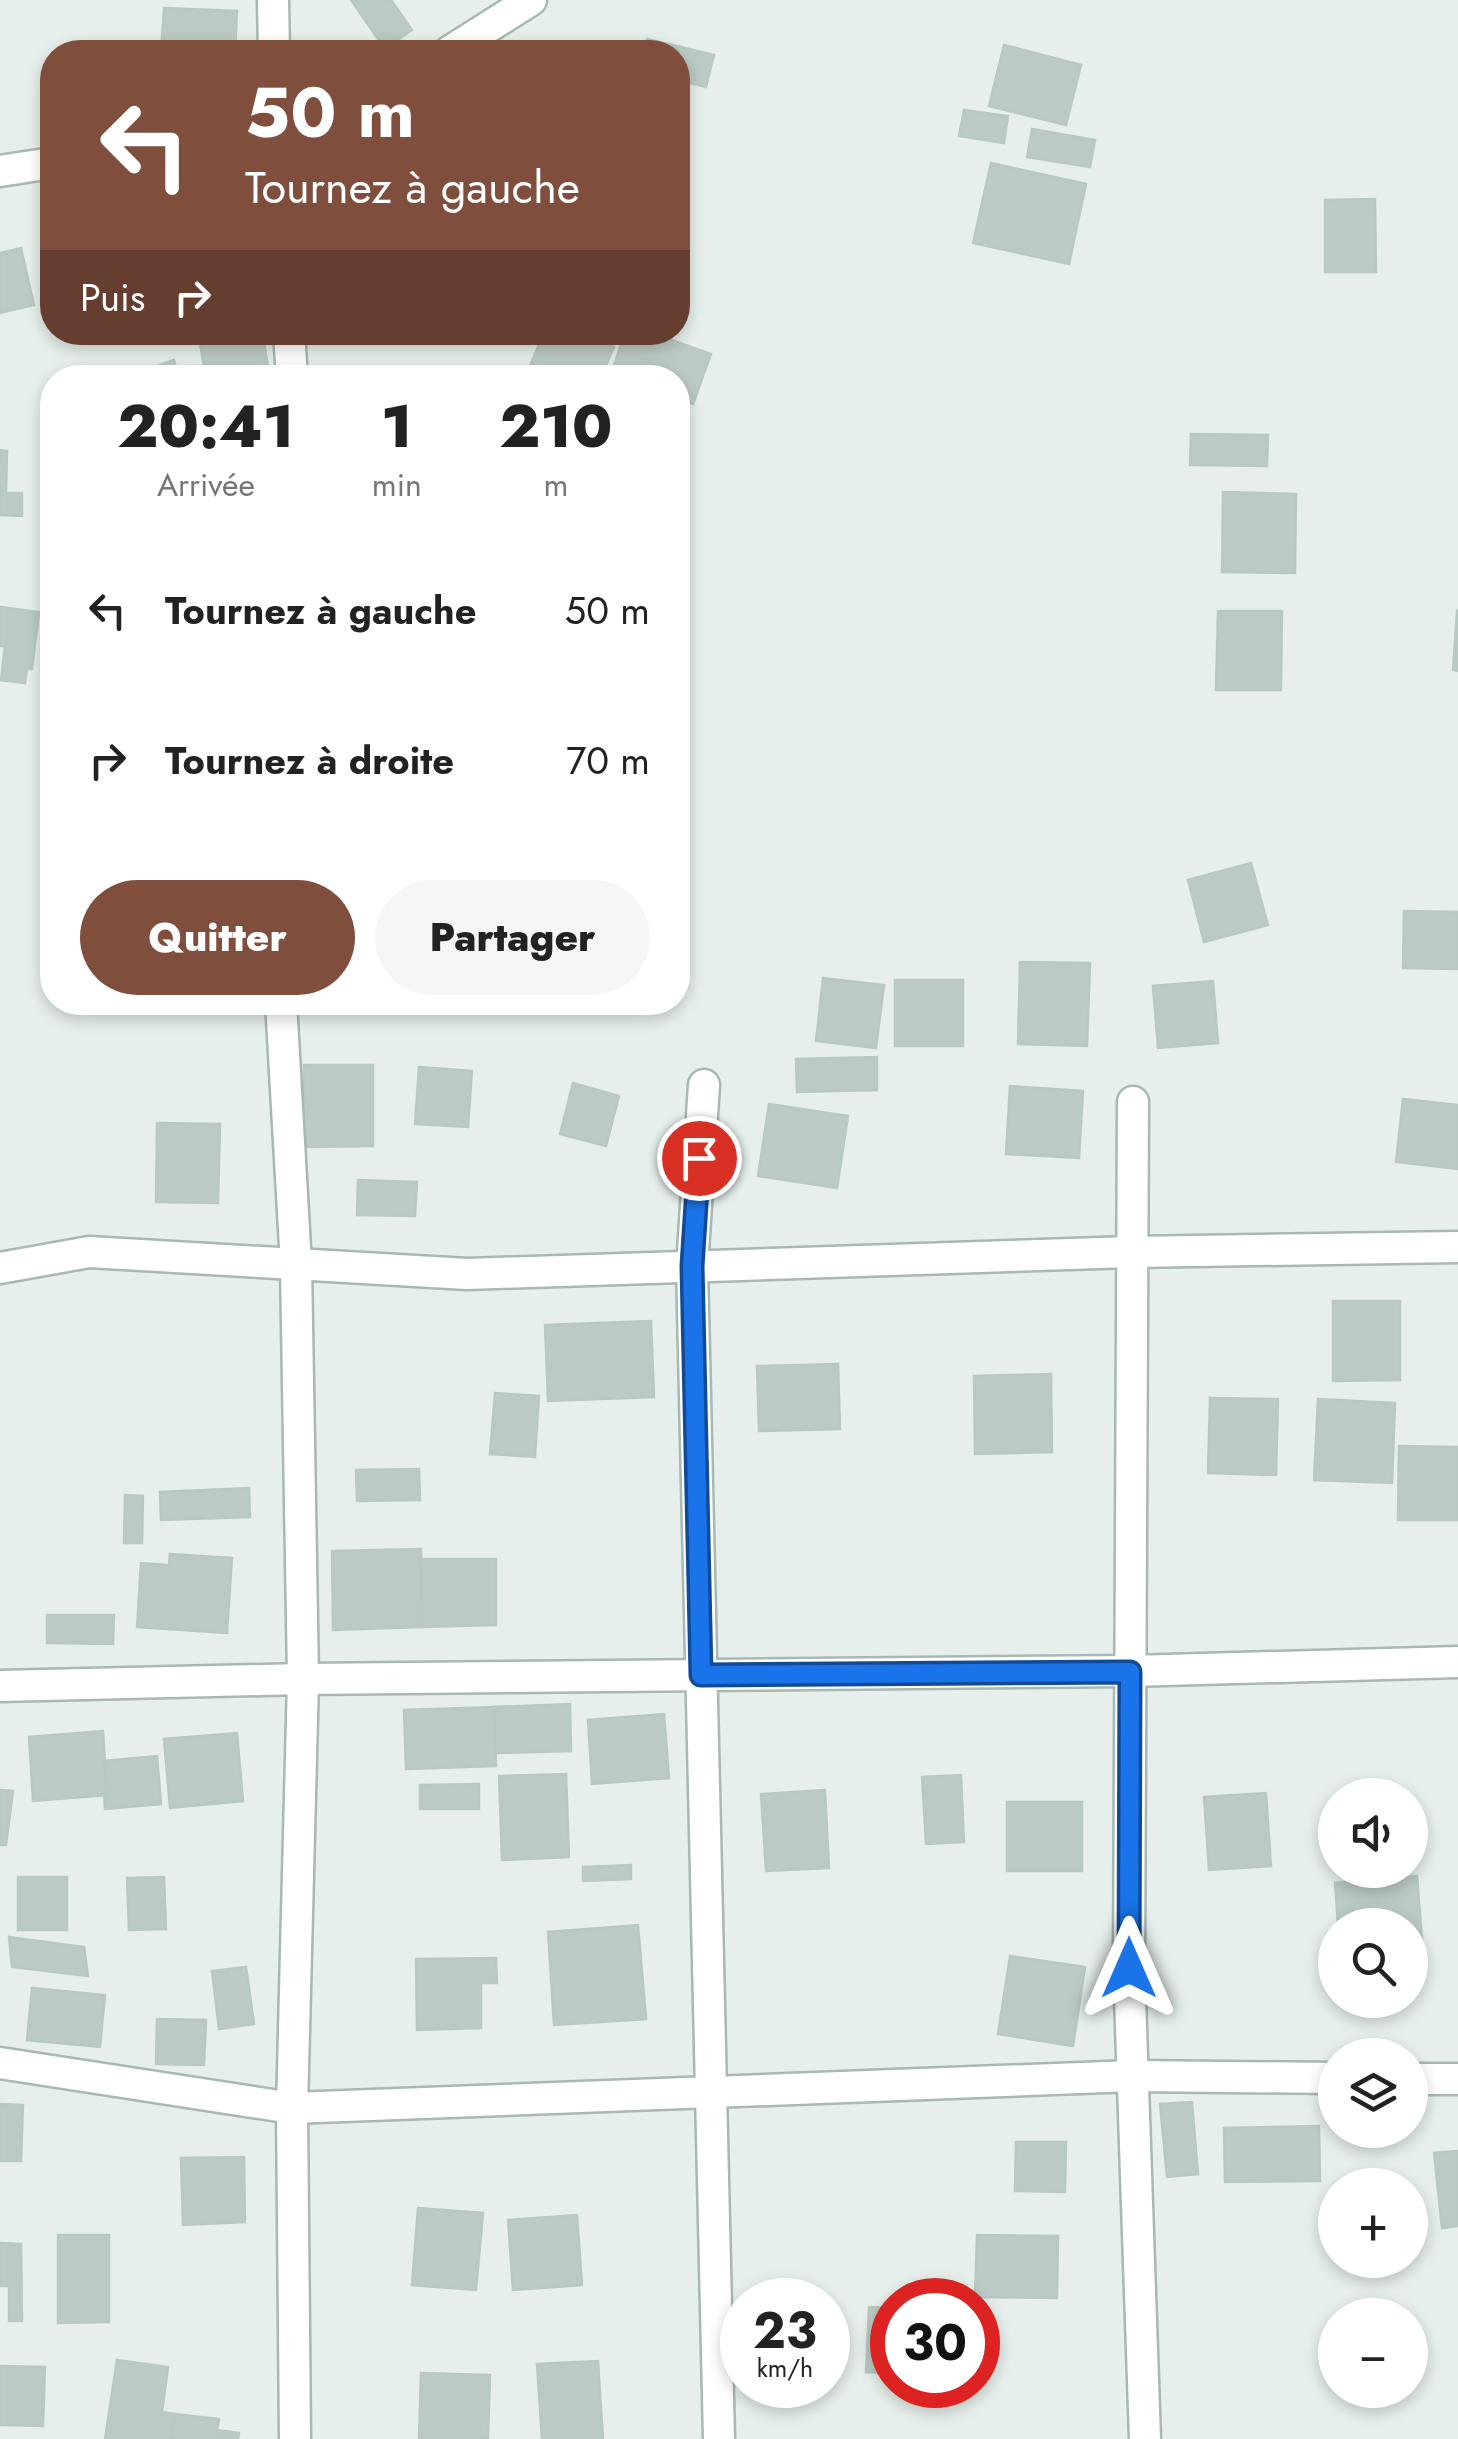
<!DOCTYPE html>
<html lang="fr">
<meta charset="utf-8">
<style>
:root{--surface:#fff;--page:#f6f6f6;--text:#222;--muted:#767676;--accent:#804e3d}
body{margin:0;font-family:Jost,sans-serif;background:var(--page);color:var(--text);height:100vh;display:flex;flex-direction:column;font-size:38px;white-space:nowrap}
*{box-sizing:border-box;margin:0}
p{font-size:32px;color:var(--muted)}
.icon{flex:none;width:55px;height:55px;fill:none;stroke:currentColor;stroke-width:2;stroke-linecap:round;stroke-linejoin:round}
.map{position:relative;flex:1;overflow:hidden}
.drawer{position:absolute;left:40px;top:365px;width:650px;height:650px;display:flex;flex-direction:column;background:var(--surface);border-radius:40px;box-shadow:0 5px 15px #0003}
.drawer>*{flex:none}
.banner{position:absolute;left:40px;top:40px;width:650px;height:305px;border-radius:40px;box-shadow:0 5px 15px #0003;background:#804e3d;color:#fff;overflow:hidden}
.tools{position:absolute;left:1318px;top:1778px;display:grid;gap:20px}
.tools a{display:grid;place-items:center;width:110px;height:110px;border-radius:50%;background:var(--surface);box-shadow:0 5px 15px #0003;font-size:50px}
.speed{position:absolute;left:720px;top:2278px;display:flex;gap:20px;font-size:50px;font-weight:700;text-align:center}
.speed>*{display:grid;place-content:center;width:130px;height:130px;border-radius:50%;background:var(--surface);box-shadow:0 5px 15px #0003;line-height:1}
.speed small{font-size:25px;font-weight:400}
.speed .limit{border:15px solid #d22;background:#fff;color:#111}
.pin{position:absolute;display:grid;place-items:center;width:85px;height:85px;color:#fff;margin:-42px;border:5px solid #fff;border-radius:50%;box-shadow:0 2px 10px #0007}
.me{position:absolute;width:110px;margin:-55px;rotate:0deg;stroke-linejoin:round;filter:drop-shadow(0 0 8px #0008)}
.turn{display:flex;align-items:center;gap:35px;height:210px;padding:0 40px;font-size:45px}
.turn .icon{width:130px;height:130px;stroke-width:2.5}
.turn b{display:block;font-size:70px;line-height:85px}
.then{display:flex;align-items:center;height:95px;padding:0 40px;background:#0003;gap:20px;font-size:38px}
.eta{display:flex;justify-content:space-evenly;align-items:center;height:170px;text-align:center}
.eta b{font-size:60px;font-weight:800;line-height:70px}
.action{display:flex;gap:20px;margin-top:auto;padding:20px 40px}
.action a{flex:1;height:115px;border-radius:60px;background:var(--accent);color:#fff;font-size:40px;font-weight:800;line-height:115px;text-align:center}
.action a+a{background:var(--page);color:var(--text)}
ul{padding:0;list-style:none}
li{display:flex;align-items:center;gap:30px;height:150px;padding:0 40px}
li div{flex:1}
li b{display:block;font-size:38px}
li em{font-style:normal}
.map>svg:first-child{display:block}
.building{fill:#bbcac4;stroke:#b8c9c2;stroke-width:2.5}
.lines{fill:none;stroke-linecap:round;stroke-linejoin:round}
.street-casing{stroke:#a8b8b2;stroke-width:35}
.street{stroke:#fff;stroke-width:30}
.route-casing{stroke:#114b97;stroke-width:25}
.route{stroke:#1a73e8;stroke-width:18}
</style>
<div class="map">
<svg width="1458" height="2439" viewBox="0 0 1458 2439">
<rect width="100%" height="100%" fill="#e6efeb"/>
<g class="building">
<path d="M 351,0 L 391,0 L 412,30 L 385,49 Z"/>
<path d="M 164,8 L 237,11 L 235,52 L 161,52 Z"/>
<path d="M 647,39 L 714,55 L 706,87 L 678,80 L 678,52 L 644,52 Z"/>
<path d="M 1004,45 L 1081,65 L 1066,125 L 989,106 Z"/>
<path d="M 964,110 L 1008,116 L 1004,143 L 959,136 Z"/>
<path d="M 1032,129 L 1095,140 L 1090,167 L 1027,157 Z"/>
<path d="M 991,163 L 1086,184 L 1069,264 L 973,243 Z"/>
<path d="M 1375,199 L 1376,272 L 1325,272 L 1325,200 Z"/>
<path d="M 21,248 L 34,305 L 0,313 L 0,253 Z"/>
<path d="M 198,332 L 262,332 L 269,371 L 232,378 L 206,378 Z"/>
<path d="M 544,332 L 578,332 L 614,347 L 601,378 L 525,378 Z"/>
<path d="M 625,332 L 649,332 L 711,354 L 693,404 L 678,398 L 678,378 L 620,378 L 611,374 Z"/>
<path d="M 174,360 L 179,378 L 124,378 Z"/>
<path d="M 1191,434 L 1268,435 L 1267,466 L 1190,465 Z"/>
<path d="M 0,450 L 7,451 L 6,493 L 22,493 L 22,516 L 0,515 Z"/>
<path d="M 1223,492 L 1296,494 L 1295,573 L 1222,572 Z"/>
<path d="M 0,607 L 39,612 L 32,669 L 27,669 L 25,683 L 1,680 L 5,646 L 0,646 Z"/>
<path d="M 1218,611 L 1282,611 L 1281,690 L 1216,690 Z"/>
<path d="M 1457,611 L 1458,612 L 1458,671 L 1453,670 Z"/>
<path d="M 52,718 L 52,780 L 47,780 L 42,719 Z"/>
<path d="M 1251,863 L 1268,925 L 1204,942 L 1188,880 Z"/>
<path d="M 1404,911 L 1458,912 L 1458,969 L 1403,968 Z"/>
<path d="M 1020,962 L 1090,963 L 1087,1046 L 1018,1044 Z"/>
<path d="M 823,978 L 884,985 L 876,1048 L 816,1041 Z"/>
<rect x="895" y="980" width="68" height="66"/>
<path d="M 1213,981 L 1218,1043 L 1158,1048 L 1153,986 Z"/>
<path d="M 877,1057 L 877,1090 L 797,1092 L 796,1059 Z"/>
<path d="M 304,1065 L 373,1065 L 373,1146 L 304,1147 Z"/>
<path d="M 419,1067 L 472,1071 L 468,1127 L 415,1124 Z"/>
<path d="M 573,1083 L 619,1096 L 606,1146 L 560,1134 Z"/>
<path d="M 1010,1086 L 1083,1091 L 1079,1158 L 1006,1154 Z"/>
<path d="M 1403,1099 L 1458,1105 L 1458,1169 L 1396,1162 Z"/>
<path d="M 769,1104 L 848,1116 L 837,1188 L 758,1176 Z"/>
<path d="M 157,1123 L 220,1124 L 218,1203 L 156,1202 Z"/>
<path d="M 358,1180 L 417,1182 L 415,1216 L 357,1215 Z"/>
<path d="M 1333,1301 L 1400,1301 L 1400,1380 L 1333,1381 Z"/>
<path d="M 651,1321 L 654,1397 L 548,1401 L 545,1325 Z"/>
<path d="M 838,1364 L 840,1429 L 759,1431 L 757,1366 Z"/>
<path d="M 1051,1374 L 1052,1452 L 975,1454 L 974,1376 Z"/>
<path d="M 495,1393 L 539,1396 L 535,1457 L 490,1454 Z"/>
<path d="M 1210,1398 L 1278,1399 L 1276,1475 L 1208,1473 Z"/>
<path d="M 1318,1399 L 1395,1403 L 1392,1483 L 1314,1480 Z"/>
<path d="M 1399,1446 L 1458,1447 L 1458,1520 L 1398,1520 Z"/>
<path d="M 419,1469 L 420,1500 L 357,1501 L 356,1470 Z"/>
<path d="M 249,1488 L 250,1517 L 161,1520 L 160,1492 Z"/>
<path d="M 125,1495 L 143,1496 L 142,1543 L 124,1543 Z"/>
<path d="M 421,1549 L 422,1627 L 333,1630 L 332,1551 Z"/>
<path d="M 170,1554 L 232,1558 L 227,1633 L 137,1627 L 141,1563 L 169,1565 Z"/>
<path d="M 421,1559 L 496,1559 L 496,1625 L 422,1627 Z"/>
<path d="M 47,1615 L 114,1615 L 113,1644 L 47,1643 Z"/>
<path d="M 570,1704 L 571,1751 L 496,1753 L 494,1707 Z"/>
<path d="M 494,1707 L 496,1766 L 406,1769 L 404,1710 Z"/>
<path d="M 664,1714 L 669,1778 L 592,1784 L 588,1720 Z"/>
<path d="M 103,1731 L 107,1795 L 33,1801 L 29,1737 Z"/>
<path d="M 237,1733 L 243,1801 L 170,1808 L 164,1739 Z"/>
<path d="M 157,1756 L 161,1804 L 105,1809 L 104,1795 L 107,1795 L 104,1761 Z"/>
<path d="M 566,1774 L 569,1857 L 502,1860 L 499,1776 Z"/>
<path d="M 961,1775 L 964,1842 L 926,1844 L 922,1777 Z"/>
<path d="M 479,1784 L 479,1809 L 420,1809 L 420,1785 Z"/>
<path d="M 0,1790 L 13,1791 L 6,1845 L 0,1845 Z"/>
<path d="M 825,1790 L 829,1868 L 766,1871 L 761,1794 Z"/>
<path d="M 1266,1793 L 1271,1866 L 1209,1870 L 1204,1797 Z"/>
<rect x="1007" y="1802" width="75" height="69"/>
<path d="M 631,1865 L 631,1879 L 583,1881 L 583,1867 Z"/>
<path d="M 1417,1876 L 1422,1939 L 1410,1941 L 1410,1925 L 1338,1925 L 1335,1883 Z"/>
<rect x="18" y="1877" width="49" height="53"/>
<path d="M 164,1877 L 166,1929 L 129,1930 L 127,1878 Z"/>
<path d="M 638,1925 L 646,2019 L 554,2025 L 548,1932 Z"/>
<path d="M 9,1937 L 84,1947 L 88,1976 L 12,1967 Z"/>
<path d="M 1010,1956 L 1085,1967 L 1073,2046 L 998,2034 Z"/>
<path d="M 496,1958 L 497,1983 L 481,1983 L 481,2028 L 417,2030 L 416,1959 Z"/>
<path d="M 246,1967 L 254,2024 L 219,2029 L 212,1971 Z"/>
<path d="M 32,1988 L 105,1995 L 100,2047 L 27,2040 Z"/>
<path d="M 157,2019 L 206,2020 L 204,2065 L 156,2064 Z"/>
<path d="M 1192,2102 L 1198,2174 L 1167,2177 L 1160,2104 Z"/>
<path d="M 0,2104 L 23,2105 L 21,2161 L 0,2161 Z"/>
<path d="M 1319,2126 L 1320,2181 L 1225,2182 L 1224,2128 Z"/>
<path d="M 1016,2142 L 1066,2142 L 1065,2192 L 1015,2191 Z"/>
<path d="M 1458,2151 L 1458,2226 L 1442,2228 L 1434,2153 Z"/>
<path d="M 244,2157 L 245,2222 L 183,2225 L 181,2158 Z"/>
<path d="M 418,2208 L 483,2213 L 476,2290 L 412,2285 Z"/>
<path d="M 577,2215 L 582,2285 L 513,2290 L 508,2220 Z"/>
<path d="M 58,2235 L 109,2235 L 109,2322 L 58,2323 Z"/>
<path d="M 977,2235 L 1058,2236 L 1057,2298 L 975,2297 Z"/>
<path d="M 0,2243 L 21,2244 L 22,2321 L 9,2321 L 9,2286 L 0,2286 Z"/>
<path d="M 869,2307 L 892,2308 L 892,2373 L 866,2372 Z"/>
<path d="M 117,2360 L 168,2367 L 162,2412 L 175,2414 L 171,2439 L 105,2439 Z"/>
<path d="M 598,2361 L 603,2439 L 542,2439 L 537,2364 Z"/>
<path d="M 0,2366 L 45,2367 L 43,2426 L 0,2425 Z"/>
<path d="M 421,2373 L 490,2375 L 488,2439 L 419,2439 Z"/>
<path d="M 175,2414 L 219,2419 L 217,2430 L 239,2433 L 238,2439 L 171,2439 Z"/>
</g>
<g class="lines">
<defs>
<g id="street">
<path d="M 273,0 L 274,52"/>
<path d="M 449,52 L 531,0"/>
<path d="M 0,171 L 52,163"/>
<path d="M 289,332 L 292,378"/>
<path d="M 281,1002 L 296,1265 L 303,1679 L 292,2108 L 295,2439"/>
<path d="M 704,1085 L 692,1266 L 719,2439"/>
<path d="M 1133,1102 L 1129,1968 L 1145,2439"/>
<path d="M 0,1268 L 89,1252 L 467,1274 L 1131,1252 L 1458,1247"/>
<path d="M 0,1686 L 303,1679 L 1130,1671 L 1458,1662"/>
<path d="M 0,2063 L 292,2108 L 1133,2076 L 1335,2078"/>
<path d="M 1410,2079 L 1458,2079"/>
</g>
</defs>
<use href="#street" class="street-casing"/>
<use href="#street" class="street"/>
</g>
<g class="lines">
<defs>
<path id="route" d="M 699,1158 L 692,1266 L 701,1675 L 1130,1672 L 1129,1968"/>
</defs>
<use href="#route" class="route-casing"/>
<use href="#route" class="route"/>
</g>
</svg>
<div class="tools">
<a><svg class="icon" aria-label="sound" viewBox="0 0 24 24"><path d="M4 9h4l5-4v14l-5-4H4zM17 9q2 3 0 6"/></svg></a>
<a><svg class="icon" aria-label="search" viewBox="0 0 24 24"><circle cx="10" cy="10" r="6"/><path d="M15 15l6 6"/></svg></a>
<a><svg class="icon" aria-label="layers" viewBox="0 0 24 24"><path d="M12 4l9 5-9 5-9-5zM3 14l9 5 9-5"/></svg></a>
<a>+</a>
<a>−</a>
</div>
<div class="speed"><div>23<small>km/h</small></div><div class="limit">30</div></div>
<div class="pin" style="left:699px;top:1158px;background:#d93025"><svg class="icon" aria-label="arrive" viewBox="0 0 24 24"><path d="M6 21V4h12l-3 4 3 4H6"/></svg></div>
<svg class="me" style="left:1129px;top:1968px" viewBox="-20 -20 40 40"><path d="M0-17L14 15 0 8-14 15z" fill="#1a73e8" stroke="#fff" stroke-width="4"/></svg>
<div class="banner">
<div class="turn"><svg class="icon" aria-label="left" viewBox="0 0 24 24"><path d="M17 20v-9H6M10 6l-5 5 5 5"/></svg><div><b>50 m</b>Tournez à gauche</div></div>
<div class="then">Puis<svg class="icon" aria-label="right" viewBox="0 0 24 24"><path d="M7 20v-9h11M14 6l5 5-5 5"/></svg></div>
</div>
<section class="drawer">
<div class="eta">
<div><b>20:41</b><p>Arrivée</p></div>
<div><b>1</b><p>min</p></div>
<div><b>210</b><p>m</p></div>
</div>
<ul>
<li><svg class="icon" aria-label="left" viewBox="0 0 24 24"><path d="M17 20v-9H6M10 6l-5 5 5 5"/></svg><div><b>Tournez à gauche</b></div><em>50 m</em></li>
<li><svg class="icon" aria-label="right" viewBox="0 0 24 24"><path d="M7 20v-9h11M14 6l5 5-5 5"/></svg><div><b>Tournez à droite</b></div><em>70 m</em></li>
</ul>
<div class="action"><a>Quitter</a><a>Partager</a></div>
</section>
</div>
